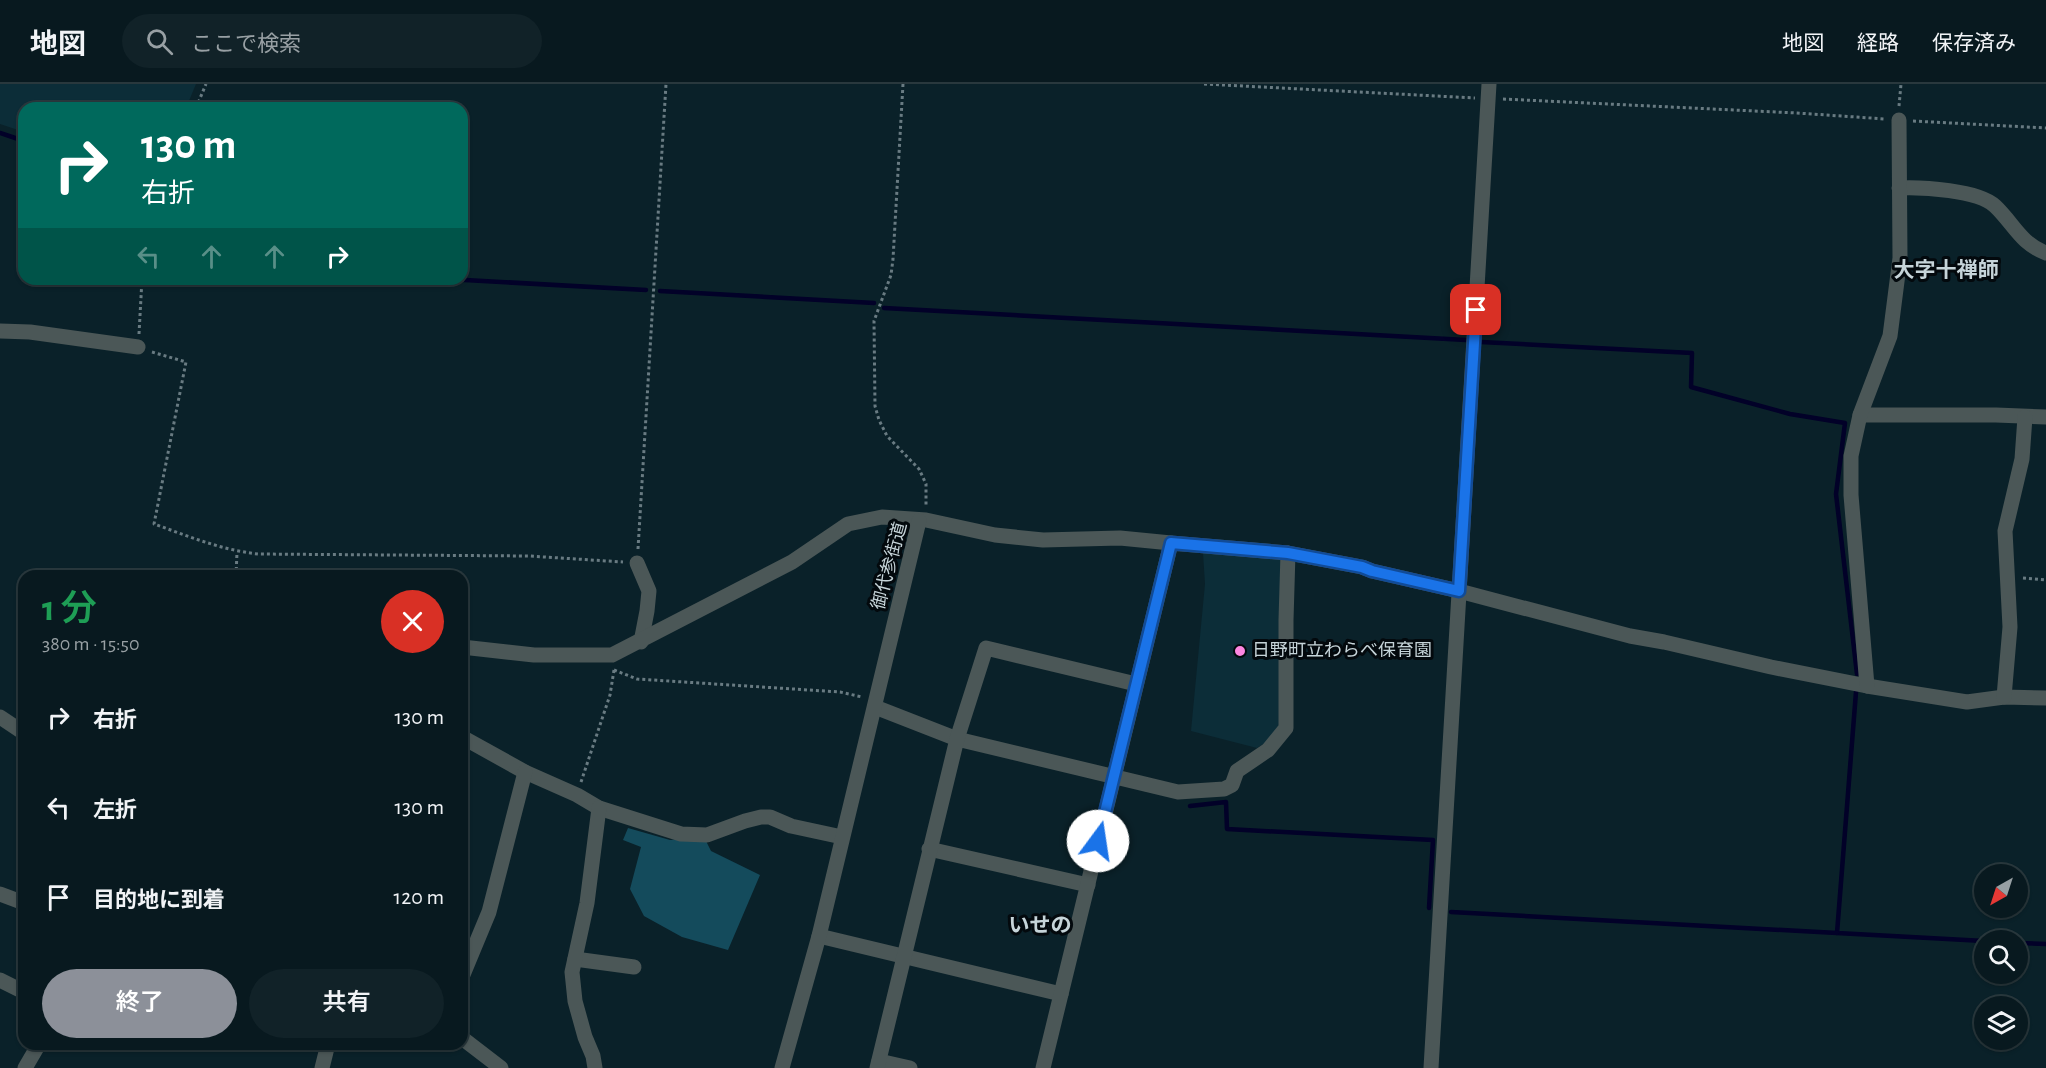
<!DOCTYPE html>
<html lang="ja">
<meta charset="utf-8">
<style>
:root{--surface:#08191f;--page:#112228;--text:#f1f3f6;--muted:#98a0a4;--line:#29383d;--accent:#8c9099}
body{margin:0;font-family:"Alegreya Sans","Noto Sans JP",sans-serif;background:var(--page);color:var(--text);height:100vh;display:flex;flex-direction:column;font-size:22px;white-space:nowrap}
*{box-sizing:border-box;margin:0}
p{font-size:20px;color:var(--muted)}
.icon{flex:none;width:33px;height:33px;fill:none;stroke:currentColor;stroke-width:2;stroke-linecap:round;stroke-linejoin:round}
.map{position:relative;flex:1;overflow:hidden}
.sheet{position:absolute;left:18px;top:486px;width:450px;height:480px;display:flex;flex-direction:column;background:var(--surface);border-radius:18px;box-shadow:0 2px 4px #0004,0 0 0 2px var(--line)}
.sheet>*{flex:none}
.guide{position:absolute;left:18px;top:18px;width:450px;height:183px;border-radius:18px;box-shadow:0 2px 4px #0004,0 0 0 2px var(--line);background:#00695c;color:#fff;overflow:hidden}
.needle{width:39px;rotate:219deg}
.fabs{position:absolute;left:1974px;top:780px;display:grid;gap:12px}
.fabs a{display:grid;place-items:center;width:54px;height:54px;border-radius:50%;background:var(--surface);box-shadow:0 2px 4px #0004,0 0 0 2px var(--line);font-size:30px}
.pin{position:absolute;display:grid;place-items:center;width:51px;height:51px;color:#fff;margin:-26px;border-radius:12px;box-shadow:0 3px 9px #0006}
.me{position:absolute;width:66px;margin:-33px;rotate:14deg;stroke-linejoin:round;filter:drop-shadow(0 0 4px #0008)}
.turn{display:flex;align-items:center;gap:21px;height:126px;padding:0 24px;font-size:27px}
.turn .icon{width:78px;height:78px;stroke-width:2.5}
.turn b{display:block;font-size:42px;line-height:51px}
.lanes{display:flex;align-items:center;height:57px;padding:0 24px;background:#0003;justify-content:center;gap:30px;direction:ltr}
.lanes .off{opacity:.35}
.round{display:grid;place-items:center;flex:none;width:63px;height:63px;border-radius:32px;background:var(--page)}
.head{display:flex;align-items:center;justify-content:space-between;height:102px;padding:0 24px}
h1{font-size:36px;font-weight:600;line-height:45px;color:#1e9e55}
.button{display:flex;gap:12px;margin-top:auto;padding:12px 24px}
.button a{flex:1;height:69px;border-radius:36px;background:var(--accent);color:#fff;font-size:24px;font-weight:600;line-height:69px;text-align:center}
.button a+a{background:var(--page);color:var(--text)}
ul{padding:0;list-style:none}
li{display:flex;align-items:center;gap:18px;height:90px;padding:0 24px}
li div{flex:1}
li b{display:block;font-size:22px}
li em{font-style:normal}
header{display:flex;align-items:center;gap:36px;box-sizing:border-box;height:84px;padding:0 30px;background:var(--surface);border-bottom:2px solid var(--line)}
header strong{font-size:28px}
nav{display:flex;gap:33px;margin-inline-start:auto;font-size:21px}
.search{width:420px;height:54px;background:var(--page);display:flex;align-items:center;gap:15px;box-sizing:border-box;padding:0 21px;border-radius:33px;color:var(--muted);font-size:22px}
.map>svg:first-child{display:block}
.built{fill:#0c2d38}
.forest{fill:#144b5c}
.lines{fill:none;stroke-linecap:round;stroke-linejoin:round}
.stream{stroke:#020128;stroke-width:4.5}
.path{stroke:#697b82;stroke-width:3;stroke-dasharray:3 3;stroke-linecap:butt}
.minor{stroke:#4b5757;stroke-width:15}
.tertiary{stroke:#4b5757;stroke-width:15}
.route-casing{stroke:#114b97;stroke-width:15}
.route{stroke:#1a73e8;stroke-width:10}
.poi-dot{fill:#fd86e1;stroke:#03090d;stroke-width:2}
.labels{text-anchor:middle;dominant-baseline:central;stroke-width:6;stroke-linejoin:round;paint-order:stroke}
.street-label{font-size:18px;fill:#c6d4d9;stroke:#03090d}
.poi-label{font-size:18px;fill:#c6d4d9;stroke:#03090d;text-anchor:start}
.quarter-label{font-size:21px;font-weight:bold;fill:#c6d4d9;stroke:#03090d}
</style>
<header>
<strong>地図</strong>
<div class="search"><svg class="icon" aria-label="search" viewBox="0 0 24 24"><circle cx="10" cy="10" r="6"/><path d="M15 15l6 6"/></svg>ここで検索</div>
<nav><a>地図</a><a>経路</a><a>保存済み</a></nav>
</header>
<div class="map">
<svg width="2046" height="984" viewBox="0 0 2046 984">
<rect width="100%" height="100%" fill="#0a2129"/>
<g class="built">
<path d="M 0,0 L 196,0 L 186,24 L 24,24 L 24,48 L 0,40 Z"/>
<path d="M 1203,469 L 1280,472 L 1284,479 L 1281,639 L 1268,657 L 1257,664 L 1191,647 L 1205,500 Z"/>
</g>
<path class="forest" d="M 628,744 L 670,756 L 704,753 L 711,767 L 760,791 L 728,866 L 682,853 L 644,832 L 630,805 L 641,763 L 623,756 Z"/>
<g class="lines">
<g class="stream">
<path d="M 0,49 L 24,57"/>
<path d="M 447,195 L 646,206"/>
<path d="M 660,207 L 874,219"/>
<path d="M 884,224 L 1466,256"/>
<path d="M 1481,258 L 1692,269 L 1691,303 L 1790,330 L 1845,339 L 1836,410 L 1857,590"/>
<path d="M 1856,608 L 1837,849 L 1984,857"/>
<path d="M 1190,722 L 1226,718 L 1227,745 L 1433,756 L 1429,824"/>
<path d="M 1451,828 L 1837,849"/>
<path d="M 2018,859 L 2046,860"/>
</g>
<g class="path">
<path d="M 903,0 L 893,175 L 891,191 L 874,237 L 875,322 L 879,336 L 887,352 L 919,385 L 926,400 L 926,422"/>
<path d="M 1204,0 L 1475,14"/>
<path d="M 1503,15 L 1797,29 L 1885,35"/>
<path d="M 1899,22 L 1901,0"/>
<path d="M 196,24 L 206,0"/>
<path d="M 1913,37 L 2046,44"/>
<path d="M 139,250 L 142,195"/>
<path d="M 152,268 L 186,278 L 154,440 C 188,452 221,466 258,470 L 529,472 L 623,478"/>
<path d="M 638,465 L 666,0"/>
<path d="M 236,492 L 237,468"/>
<path d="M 2023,494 L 2046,496"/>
<path d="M 614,586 L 637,595 L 840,608 L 862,613"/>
<path d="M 581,698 L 610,611 L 614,586"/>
</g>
<g class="minor">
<path d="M 1899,104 C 1922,103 1978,106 1995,122 C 2014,140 2020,159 2046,169"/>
<path d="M 0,247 L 30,248 L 138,263"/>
<path d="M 1860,331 L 1996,331 L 2046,333"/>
<path d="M 637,479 L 649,507 L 647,527 L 641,558"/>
<path d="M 462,563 L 534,571 L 612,571 L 792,478 L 848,440 L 882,433 L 926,436 L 995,451 L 1043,456 L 1120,454 L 1171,459 L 1288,469 L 1362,483 L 1372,487 L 1459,507 L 1630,552 L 1664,558 L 1771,583 L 1867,602 L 1967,618 L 2004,613 L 2046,614"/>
<path d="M 1867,602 L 1851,411 L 1851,372 L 1860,331 L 1890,252 L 1900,174 L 1899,36"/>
<path d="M 2004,613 L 2010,543 L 2005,447 L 2022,375 L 2025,333"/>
<path d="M 875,623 L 957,655 L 1178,708 L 1224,705 L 1232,701 L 1237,687 L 1268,666 L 1286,644 L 1286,536 L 1288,469"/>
<path d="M 0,633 L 24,649"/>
<path d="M 462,653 L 525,688 L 577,711 L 599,724 L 681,750 L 707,751 L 745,737 L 761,733 L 770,733 L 791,742 L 842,753"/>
<path d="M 929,765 L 1088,801"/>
<path d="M 0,810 L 24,819"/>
<path d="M 819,852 L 1061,910"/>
<path d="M 575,875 L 634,883"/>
<path d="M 462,893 L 489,828 L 525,688"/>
<path d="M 0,896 L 24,908"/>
<path d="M 462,954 L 501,984"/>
<path d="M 879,977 L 910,984"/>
<path d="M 322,984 L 328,960"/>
<path d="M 595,984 L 593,972 L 585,953 L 575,917 L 572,888 L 587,819 L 599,724"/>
<path d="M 782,984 L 819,852 L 919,437"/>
<path d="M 877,984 L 957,655 L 986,564 L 1136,600"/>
<path d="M 1043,984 L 1171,459"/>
<path d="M 1431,984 L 1489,0"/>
</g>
<path class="tertiary" d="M 25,984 L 39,960"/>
</g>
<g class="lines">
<defs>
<path id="route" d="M 1098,757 L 1171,459 L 1288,469 L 1362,483 L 1372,487 L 1459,507 L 1476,226"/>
</defs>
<use href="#route" class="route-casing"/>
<use href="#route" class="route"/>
</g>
<circle class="poi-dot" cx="1240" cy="567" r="6"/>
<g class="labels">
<g class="street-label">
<text transform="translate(890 482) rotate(-75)">御代参街道</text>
</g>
<g class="poi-label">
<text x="1252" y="567">日野町立わらべ保育園</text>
</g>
<g class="quarter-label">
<text x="1946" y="186">大字十禅師</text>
<text x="1040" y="841">いせの</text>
</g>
</g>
</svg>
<div class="fabs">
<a><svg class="needle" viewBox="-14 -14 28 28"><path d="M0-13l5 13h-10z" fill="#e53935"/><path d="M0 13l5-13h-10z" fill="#98a0a4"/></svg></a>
<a><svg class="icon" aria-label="search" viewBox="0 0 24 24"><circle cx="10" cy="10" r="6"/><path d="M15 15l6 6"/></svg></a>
<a><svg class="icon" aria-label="layers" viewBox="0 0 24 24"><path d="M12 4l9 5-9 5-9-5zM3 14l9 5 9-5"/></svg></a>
</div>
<div class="pin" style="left:1476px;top:226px;background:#d93025"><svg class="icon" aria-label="arrive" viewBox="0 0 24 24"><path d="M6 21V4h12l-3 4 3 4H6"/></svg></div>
<svg class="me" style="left:1098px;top:757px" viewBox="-20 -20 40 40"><circle r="19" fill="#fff"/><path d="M0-13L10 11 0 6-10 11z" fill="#1a73e8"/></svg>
<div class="guide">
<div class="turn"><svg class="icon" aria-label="right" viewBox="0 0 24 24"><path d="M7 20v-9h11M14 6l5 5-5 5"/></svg><div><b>130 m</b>右折</div></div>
<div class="lanes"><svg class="icon off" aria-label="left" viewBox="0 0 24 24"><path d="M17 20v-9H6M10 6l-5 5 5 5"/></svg><svg class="icon off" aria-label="ahead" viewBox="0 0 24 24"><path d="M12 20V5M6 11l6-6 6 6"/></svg><svg class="icon off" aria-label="ahead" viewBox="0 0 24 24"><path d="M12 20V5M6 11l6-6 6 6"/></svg><svg class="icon" aria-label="right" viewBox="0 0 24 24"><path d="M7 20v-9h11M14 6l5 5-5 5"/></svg></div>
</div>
<section class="sheet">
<div class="head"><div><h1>1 分</h1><p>380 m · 15:50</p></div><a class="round" style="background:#d93025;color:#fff"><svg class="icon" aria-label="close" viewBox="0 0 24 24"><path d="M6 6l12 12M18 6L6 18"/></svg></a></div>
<ul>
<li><svg class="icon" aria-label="right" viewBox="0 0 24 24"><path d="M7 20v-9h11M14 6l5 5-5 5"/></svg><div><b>右折</b></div><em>130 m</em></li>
<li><svg class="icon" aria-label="left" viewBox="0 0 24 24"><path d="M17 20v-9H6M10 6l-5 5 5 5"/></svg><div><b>左折</b></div><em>130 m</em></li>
<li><svg class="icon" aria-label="arrive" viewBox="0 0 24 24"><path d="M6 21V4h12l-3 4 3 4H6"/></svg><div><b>目的地に到着</b></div><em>120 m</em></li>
</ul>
<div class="button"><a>終了</a><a>共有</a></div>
</section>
</div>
